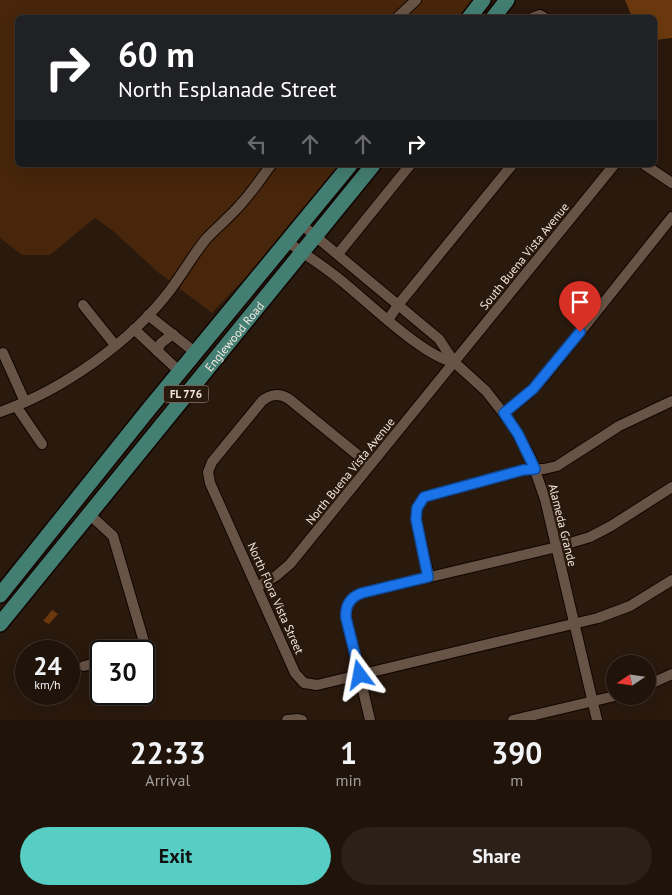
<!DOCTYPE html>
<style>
:root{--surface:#20130a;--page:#2d2018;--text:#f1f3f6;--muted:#a29e9c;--line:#3d322b;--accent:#56cec3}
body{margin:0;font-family:"PT Sans",sans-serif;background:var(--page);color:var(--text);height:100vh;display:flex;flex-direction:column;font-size:19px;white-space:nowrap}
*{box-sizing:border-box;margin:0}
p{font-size:16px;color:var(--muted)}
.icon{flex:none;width:28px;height:28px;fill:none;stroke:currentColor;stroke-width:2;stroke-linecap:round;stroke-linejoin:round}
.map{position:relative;height:720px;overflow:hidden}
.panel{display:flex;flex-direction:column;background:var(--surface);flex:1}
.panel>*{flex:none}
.top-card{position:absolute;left:15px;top:15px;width:642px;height:152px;border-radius:8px;box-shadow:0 5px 20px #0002,0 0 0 1px var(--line);background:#202124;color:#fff;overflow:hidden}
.needle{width:32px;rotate:257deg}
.controls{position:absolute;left:606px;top:655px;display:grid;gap:10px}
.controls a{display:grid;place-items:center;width:50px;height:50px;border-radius:50%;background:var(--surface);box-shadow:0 5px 20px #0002,0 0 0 1px var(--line);font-size:25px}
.speed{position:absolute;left:15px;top:640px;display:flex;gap:10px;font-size:25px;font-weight:700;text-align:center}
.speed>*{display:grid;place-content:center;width:65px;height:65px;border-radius:50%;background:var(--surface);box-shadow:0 5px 20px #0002,0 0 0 1px var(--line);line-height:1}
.speed small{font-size:12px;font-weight:400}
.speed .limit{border:2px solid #111;border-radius:8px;background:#fff;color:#111}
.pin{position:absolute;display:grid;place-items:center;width:42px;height:42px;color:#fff;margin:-51px -21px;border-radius:50% 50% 50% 0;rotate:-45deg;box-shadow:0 0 5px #0007}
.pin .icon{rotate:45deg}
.me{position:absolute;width:55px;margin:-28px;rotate:347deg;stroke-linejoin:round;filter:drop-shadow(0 0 4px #0008)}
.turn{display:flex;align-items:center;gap:18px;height:105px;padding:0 20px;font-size:22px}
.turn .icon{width:65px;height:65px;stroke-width:2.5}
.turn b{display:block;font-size:35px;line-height:42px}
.lanes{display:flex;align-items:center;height:48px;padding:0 20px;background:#0003;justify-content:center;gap:25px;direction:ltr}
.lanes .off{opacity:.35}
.eta{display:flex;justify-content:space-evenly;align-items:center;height:85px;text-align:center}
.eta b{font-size:30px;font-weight:700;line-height:35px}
.primary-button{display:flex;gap:10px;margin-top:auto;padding:10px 20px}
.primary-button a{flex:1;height:58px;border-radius:30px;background:var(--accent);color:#111;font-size:20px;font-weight:700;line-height:58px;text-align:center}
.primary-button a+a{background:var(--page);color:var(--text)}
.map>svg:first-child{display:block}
.green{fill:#47260b}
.water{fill:#6b390d}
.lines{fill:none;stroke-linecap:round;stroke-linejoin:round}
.street-casing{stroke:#120400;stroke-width:12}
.primary-casing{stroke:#120400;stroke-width:18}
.street{stroke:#685446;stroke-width:10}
.primary{stroke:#437e72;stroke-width:15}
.route-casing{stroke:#114b97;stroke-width:12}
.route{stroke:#1a73e8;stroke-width:9}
.labels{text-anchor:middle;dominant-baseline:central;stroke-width:5;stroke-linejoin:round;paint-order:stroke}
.shield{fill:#2a190d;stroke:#b7a99f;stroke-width:1}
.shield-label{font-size:11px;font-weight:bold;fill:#f3e7de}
.street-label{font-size:12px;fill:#f3e7de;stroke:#2a190d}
</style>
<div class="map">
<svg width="672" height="720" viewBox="0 0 672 720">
<rect width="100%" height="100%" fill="#2a190d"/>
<path class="green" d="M 0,0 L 477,0 L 462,18 L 18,18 L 18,165 L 344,165 L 290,231 L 212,313 L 159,273 L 113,231 L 95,218 L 50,255 L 22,255 L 0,238 Z"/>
<g class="water">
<path d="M 625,0 L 672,0 L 672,38 L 655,40 L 655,18 L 632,17 Z"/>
<path d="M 52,610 L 58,614 L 49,624 L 43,621 Z"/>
</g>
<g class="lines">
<defs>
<g id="street">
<path d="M 397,18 L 416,0"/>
<path d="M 532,18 L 540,15 L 545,18"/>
<path d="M 645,165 L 672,183"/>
<path d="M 302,225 L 439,339 L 454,362 L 486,391 L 511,423 L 530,456 L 545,499 L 597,720"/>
<path d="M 288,242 C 304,254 322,265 338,278 C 364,298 424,358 454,362"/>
<path d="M 338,254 L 410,165"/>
<path d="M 83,305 L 115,345"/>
<path d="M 148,315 L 196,353"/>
<path d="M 388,320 L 398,305 L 512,165"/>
<path d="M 134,329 L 180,372"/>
<path d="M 157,351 L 161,343 L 173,334"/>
<path d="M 3,353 L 25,402"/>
<path d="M 16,406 L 42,444"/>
<path d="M 0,412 C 63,390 131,342 171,289 C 183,273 193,255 206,239 C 217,227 230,217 241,204 C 252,192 261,178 271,165"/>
<path d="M 504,413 L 527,395 L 546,375 L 672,217"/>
<path d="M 370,465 L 289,399 C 280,393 270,394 262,401 L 212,462 L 208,472 L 210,483 L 295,673 L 304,683 L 317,685 L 598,618 L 630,606 L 672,580"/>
<path d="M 89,514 L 113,536 L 147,652 L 144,653"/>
<path d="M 429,577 L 416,519 L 417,508 L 424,497 L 523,470 L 544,469 L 557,466 L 619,426 L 672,401"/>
<path d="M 257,587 L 276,576 L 290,564 L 614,165"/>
<path d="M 84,666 L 101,662"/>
<path d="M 648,685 L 672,674"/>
<path d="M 287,720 L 298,719 L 302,720"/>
<path d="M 370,720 L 346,618 C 345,606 350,597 362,593 L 557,547 L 590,537 L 611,526 L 672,487"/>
<path d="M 513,720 L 615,696"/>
</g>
<g id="primary">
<path d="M 469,18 L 483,0"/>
<path d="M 493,18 L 507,0"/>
<path d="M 0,595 L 149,409 L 350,165"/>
<path id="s1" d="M 0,624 L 373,165"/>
</g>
</defs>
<use href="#street" class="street-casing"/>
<use href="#primary" class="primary-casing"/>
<use href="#street" class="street"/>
<use href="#primary" class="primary"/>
</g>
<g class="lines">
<defs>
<path id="route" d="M 360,675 L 346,618 C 345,606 350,597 362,593 L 428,577 L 416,519 L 417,508 L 424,497 L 523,470 L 535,469 L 518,434 L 504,413 L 533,389 L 580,332"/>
</defs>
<use href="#route" class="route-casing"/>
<use href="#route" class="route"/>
</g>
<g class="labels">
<rect class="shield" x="163.5" y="385.5" width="45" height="17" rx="4"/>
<g class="shield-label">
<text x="186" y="394">FL 776</text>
</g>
<g class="street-label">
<text transform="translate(524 256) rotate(-51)">South Buena Vista Avenue</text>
<text stroke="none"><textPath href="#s1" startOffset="371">Englewood Road</textPath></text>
<text transform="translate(350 471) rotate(-51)">North Buena Vista Avenue</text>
<text transform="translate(563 525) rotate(76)">Alameda Grande</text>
<text transform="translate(276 598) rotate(66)">North Flora Vista Street</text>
</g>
</g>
</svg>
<div class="controls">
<a><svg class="needle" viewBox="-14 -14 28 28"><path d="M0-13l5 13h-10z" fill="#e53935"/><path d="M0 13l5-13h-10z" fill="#a29e9c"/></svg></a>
</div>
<div class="speed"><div>24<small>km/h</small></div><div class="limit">30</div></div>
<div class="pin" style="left:580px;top:332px;background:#d93025"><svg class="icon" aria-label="arrive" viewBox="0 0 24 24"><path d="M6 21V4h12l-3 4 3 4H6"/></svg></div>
<svg class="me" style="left:360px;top:675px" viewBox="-20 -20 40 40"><path d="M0-17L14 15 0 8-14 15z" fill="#1a73e8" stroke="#fff" stroke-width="4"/></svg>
<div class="top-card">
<div class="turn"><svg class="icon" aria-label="right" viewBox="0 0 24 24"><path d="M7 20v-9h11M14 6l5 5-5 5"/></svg><div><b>60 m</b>North Esplanade Street</div></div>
<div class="lanes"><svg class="icon off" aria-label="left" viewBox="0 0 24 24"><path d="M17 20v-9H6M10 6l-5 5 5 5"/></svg><svg class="icon off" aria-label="ahead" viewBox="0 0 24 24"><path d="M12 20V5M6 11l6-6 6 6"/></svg><svg class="icon off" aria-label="ahead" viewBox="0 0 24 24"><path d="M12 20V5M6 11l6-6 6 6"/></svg><svg class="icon" aria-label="right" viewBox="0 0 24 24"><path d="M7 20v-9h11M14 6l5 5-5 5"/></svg></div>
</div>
</div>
<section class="panel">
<div class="eta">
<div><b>22:33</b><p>Arrival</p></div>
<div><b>1</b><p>min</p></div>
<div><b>390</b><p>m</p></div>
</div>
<div class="primary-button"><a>Exit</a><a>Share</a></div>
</section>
